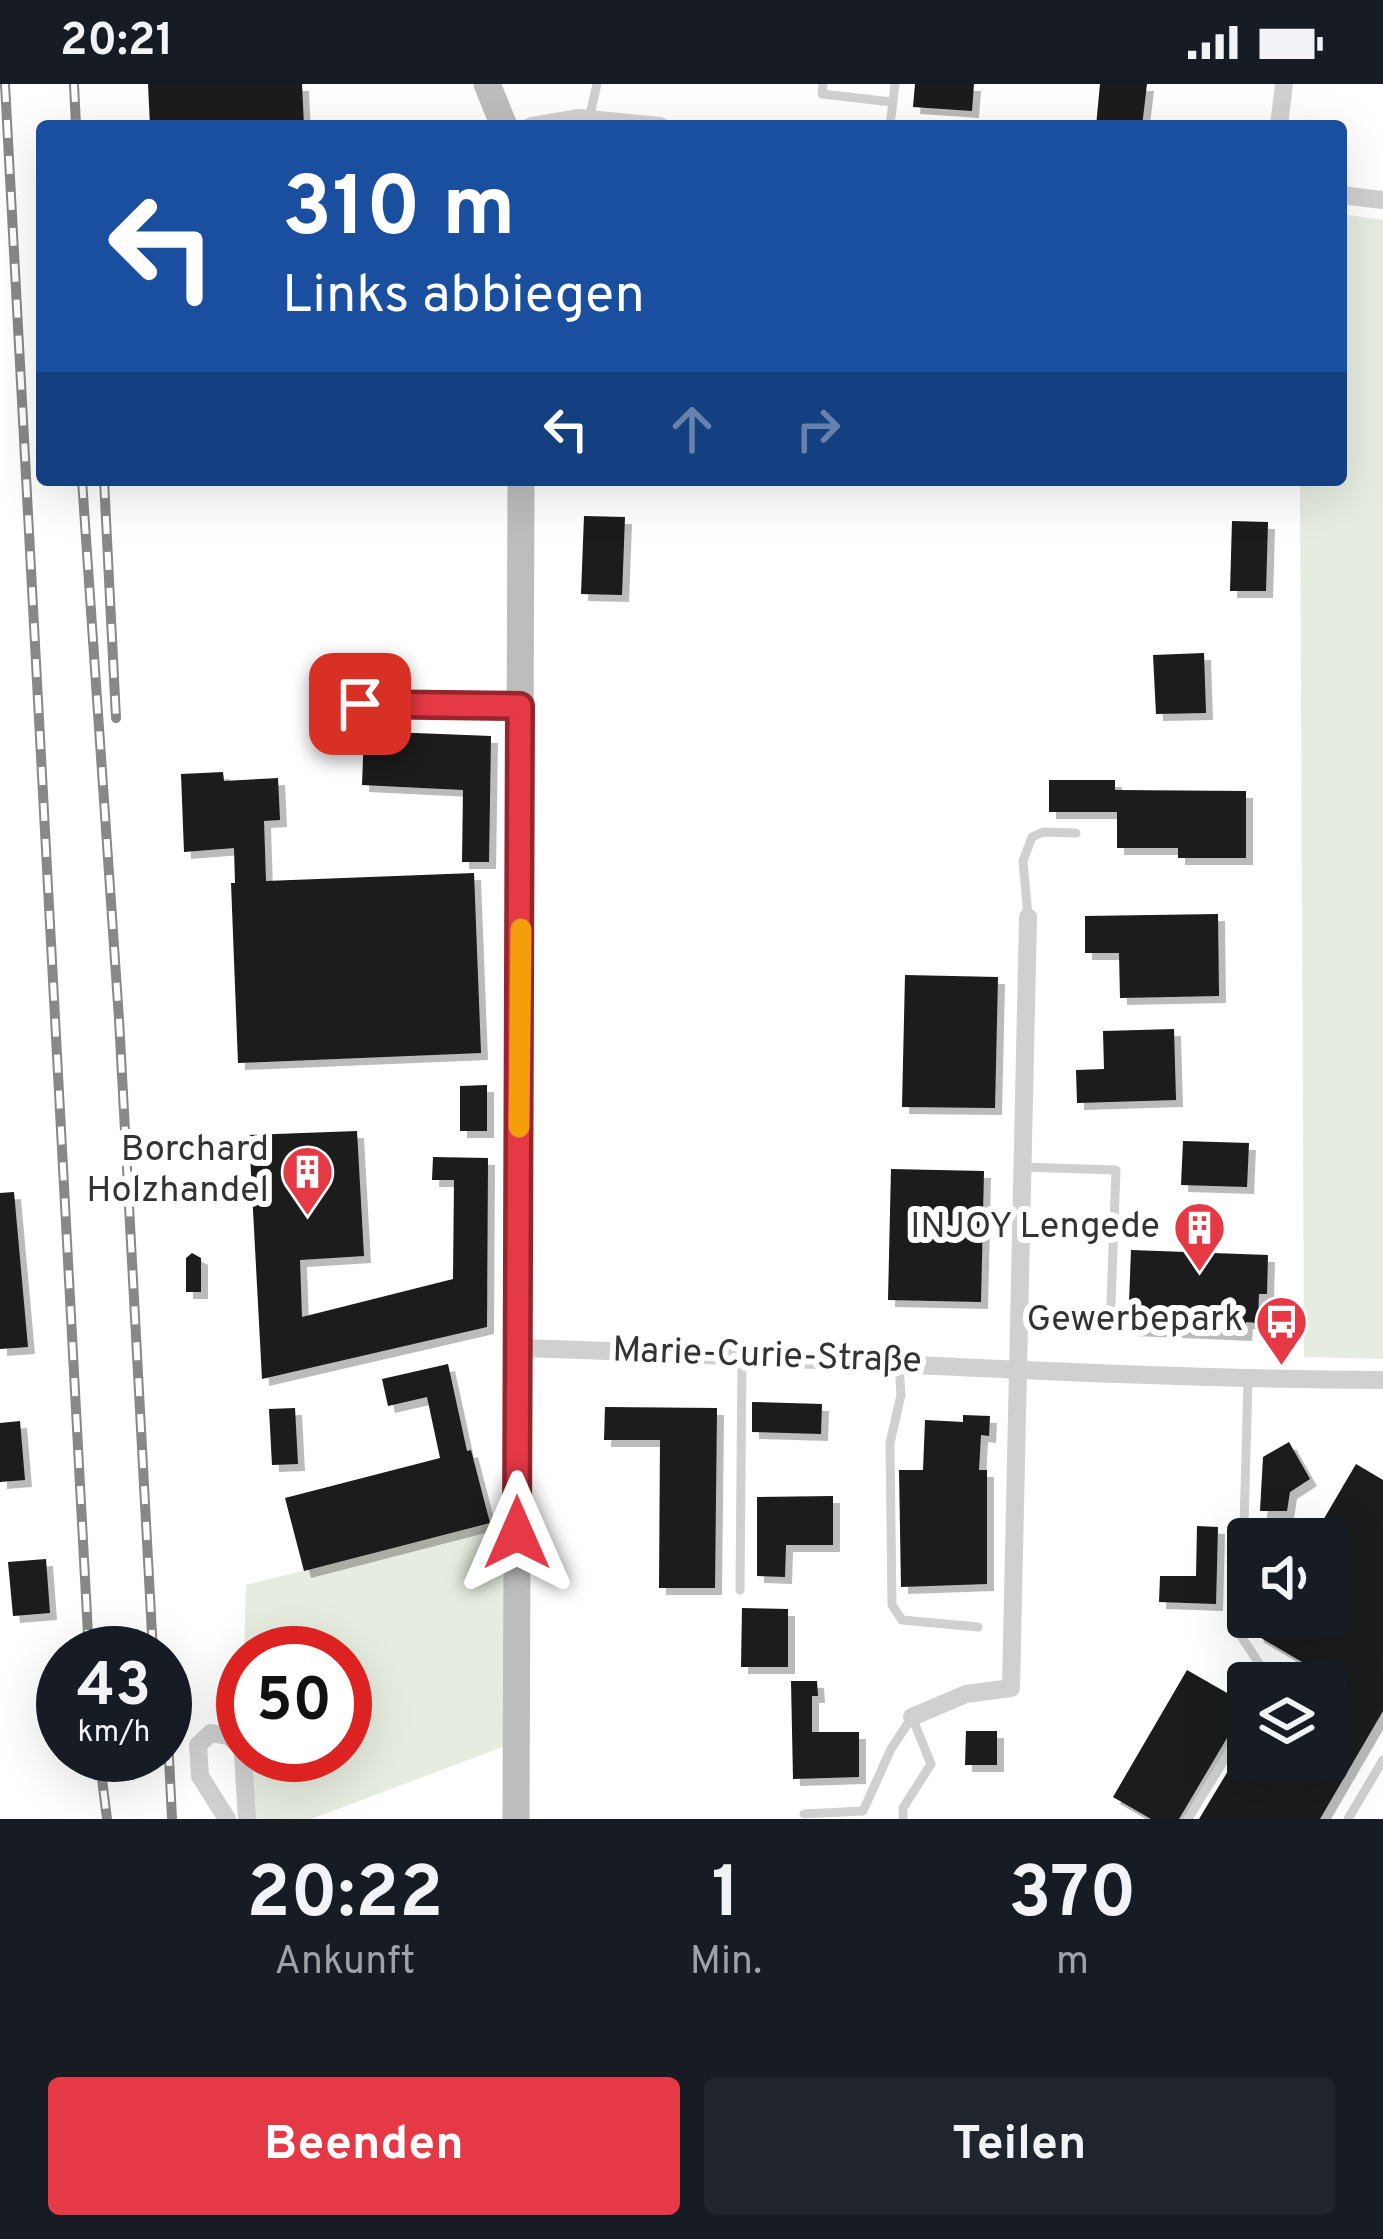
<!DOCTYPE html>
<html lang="de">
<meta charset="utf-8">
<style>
:root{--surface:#171b24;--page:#20242c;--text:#f1f3f6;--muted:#9ea1a6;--accent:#e63946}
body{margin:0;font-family:Overpass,sans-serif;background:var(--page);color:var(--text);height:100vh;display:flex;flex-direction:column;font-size:45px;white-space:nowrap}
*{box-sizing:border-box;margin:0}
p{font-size:39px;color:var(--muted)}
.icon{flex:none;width:66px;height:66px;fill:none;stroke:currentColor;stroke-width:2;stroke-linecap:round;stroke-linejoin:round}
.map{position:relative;height:1735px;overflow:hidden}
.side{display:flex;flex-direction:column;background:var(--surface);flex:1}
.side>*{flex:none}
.banner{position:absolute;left:36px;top:36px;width:1311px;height:366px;border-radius:12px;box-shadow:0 12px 48px #0002;background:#1a4fa0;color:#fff;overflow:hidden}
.tools{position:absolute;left:1227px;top:1434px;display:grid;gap:24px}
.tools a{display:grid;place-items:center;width:120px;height:120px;border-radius:12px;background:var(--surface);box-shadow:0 12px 48px #0002;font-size:60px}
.speed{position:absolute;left:36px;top:1542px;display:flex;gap:24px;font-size:60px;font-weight:700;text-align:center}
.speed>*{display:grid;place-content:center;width:156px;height:156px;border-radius:50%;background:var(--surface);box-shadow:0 12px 48px #0002;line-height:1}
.speed small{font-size:30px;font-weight:400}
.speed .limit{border:18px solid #d22;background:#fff;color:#111}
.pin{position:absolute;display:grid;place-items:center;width:102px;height:102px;color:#fff;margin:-51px;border-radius:24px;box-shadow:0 6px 18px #0006}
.me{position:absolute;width:132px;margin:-66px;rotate:0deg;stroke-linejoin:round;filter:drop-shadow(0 0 9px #0008)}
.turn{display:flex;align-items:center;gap:42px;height:252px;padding:0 48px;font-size:54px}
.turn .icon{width:156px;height:156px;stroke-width:2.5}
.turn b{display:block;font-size:84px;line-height:102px}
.lanes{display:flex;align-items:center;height:114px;padding:0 48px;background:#0003;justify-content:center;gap:60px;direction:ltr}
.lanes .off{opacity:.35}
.eta{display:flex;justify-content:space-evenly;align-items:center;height:204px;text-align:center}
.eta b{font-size:72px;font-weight:700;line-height:84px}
.button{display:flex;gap:24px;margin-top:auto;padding:24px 48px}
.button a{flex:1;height:138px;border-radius:12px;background:var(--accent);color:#fff;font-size:48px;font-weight:700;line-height:138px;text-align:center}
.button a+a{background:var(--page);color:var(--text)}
.status{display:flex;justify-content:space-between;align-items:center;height:84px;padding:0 60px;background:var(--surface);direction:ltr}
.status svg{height:33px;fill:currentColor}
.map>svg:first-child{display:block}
.green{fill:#e6ecdf}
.building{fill:#1a1a1a;filter:url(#shadow)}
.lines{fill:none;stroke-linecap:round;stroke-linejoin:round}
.lane{stroke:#d0d0d0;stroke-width:9}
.street{stroke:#d0d0d0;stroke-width:18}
.secondary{stroke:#bdbdbd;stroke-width:27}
.rail-casing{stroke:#888;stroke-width:10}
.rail{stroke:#fff;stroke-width:6;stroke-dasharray:18;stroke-linecap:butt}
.route-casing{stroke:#96252e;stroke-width:30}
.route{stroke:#e63946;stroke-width:21}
.slow{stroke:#f59e0b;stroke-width:21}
.labels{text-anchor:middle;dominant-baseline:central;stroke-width:12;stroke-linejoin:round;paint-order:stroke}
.poi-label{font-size:36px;fill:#333;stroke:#fff;text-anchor:end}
.street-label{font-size:36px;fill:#333;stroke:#fff}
</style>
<div class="status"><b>20:21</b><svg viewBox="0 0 49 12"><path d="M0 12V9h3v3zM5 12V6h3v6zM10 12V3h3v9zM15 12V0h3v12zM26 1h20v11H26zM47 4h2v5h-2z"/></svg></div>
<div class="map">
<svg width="1383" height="1735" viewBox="0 0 1383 1735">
<defs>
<filter id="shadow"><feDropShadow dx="7" dy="7" stdDeviation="0" flood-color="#0004"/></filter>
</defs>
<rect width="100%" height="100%" fill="#fff"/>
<g class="green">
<path d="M 1341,130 L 1383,136 L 1383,1275 L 1304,1273 L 1300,396 L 1341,396 Z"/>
<path d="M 504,1436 L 516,1658 L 311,1735 L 247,1735 L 243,1671 L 345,1671 L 345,1569 L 244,1569 L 246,1501 Z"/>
</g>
<g class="building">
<path d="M 148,0 L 302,0 L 304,42 L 150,42 Z"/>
<path d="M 915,0 L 974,0 L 972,27 L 913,23 Z"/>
<path d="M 1100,0 L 1147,0 L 1142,42 L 1096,42 Z"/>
<path d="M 584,432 L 625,433 L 622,511 L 581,510 Z"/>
<path d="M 1232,437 L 1268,438 L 1266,507 L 1230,507 Z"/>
<path d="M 1204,569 L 1206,629 L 1156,630 L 1153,571 Z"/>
<path d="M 364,647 L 491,652 L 489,778 L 462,778 L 463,706 L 362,701 Z"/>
<path d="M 223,688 L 224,697 L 278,694 L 280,736 L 264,737 L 266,797 L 474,789 L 481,969 L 238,979 L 231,799 L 235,799 L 234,764 L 184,768 L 181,690 Z"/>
<path d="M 1049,696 L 1115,696 L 1115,706 L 1246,707 L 1246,774 L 1178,774 L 1178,764 L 1117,764 L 1117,728 L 1049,728 Z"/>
<path d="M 1218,830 L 1219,912 L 1120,914 L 1119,869 L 1085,869 L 1085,832 Z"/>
<path d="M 905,891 L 998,893 L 995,1024 L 902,1023 Z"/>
<path d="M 1174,945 L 1176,1016 L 1077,1019 L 1076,986 L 1104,985 L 1103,947 Z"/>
<path d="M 487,1001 L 487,1047 L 460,1047 L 460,1002 Z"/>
<path d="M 357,1047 L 364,1172 L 300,1176 L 302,1233 L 453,1195 L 454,1096 L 432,1096 L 433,1073 L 488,1074 L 487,1243 L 262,1295 L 249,1051 Z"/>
<path d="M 1183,1057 L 1249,1059 L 1247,1103 L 1181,1101 Z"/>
<path d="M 891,1085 L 984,1087 L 981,1218 L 888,1216 Z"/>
<path d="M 14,1108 L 28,1263 L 0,1265 L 0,1109 Z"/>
<path d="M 1131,1166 L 1268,1171 L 1267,1210 L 1259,1210 L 1258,1239 L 1246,1238 L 1245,1250 L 1128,1245 Z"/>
<path d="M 192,1169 L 201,1174 L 201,1208 L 186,1208 L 186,1174 Z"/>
<path d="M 448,1280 L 467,1367 L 471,1366 L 490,1439 L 304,1487 L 285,1414 L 440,1374 L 427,1313 L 388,1322 L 382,1295 Z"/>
<path d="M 752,1318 L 822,1320 L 821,1350 L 752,1348 Z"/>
<path d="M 605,1323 L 717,1324 L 715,1504 L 659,1504 L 660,1356 L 604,1356 Z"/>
<path d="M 295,1324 L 298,1380 L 272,1381 L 269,1325 Z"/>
<path d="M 963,1331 L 990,1332 L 989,1352 L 981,1351 L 979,1386 L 987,1386 L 987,1500 L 901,1503 L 899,1386 L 923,1386 L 925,1336 L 963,1338 Z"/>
<path d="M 20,1337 L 25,1396 L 0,1398 L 0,1339 Z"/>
<path d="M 1289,1358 L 1310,1395 L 1290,1408 L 1287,1427 L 1260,1427 L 1263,1373 Z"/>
<path d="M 1356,1380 L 1383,1396 L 1383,1627 L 1320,1735 L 1199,1735 L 1248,1654 L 1248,1677 L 1326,1677 L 1326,1599 L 1306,1599 L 1314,1585 L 1256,1551 L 1266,1533 L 1326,1533 L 1326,1455 L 1312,1455 Z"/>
<path d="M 833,1412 L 833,1461 L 786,1461 L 785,1493 L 757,1492 L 757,1413 Z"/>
<path d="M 1197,1442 L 1218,1443 L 1216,1520 L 1159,1518 L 1160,1492 L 1196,1492 Z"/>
<path d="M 46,1475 L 50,1529 L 13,1532 L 8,1478 Z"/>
<path d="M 742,1524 L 788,1525 L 788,1583 L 741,1583 Z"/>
<path d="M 1187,1586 L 1248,1621 L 1248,1628 L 1240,1632 L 1179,1735 L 1151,1735 L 1113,1713 Z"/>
<path d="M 791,1597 L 817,1597 L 818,1612 L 812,1612 L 812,1648 L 859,1648 L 859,1693 L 793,1695 Z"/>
<path d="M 966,1647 L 997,1647 L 997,1681 L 965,1681 Z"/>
</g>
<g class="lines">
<g class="lane">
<path d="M 823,0 L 822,10 L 892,18"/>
<path d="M 589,35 L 597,0"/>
<path d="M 890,42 L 895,0"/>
<path d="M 360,620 L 516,621"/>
<path d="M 1028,833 L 1023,777 L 1032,753 L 1043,748 L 1076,749"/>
<path d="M 1017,1241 L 1110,1245 L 1116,1086 L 1021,1083"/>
<path d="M 899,1280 L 901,1311 L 890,1359 L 892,1521 L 902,1536 L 978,1543"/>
<path d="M 1248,1296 L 1241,1552 L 1272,1599"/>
<path d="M 740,1506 L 742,1272"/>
<path d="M 804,1730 L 863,1727 L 891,1665 L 912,1633"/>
<path d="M 903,1735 L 903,1724 L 931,1680 L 912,1633"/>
<path d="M 1188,1735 L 1248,1637"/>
<path d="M 1348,1735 L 1383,1676"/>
</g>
<g class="street">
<path d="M 531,42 L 578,34 L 660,42"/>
<path d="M 1279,42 L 1284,0"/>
<path d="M 1341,111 L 1383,116"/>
<path d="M 518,1264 C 806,1272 1095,1295 1383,1296"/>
<path d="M 912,1633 L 966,1610 L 1011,1604 L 1028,833"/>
<path d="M 243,1671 L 247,1735"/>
<path d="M 227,1735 L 200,1692 L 198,1661 L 211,1649 L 228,1652 L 243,1664"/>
</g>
<g class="secondary">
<path d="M 487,0 L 504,42"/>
<path d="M 516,1735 L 521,396"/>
</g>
<defs>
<g id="rail">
<path d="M 5,0 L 89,1569"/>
<path d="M 74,0 L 76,42"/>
<path d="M 82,396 L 119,935 L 153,1569"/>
<path d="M 104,396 L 116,634"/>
<path d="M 165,1592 L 172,1735"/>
<path d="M 99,1671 L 107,1735"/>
</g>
</defs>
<use href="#rail" class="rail-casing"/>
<use href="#rail" class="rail"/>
</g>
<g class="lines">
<defs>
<path id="route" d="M 360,620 L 520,622 L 517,1449"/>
</defs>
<use href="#route" class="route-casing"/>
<use href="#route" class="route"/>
<path class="slow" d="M 519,1043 L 521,845"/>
</g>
<defs>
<symbol id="building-pin" viewBox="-11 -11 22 30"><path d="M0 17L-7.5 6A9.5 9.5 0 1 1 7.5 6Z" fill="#e63946" stroke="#fff"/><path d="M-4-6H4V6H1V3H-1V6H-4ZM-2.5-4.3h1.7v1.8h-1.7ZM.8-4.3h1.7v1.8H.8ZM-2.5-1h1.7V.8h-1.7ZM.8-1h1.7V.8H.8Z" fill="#fff"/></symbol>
<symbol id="bus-pin" viewBox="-11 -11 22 30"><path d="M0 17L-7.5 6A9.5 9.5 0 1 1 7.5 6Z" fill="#e63946" stroke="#fff"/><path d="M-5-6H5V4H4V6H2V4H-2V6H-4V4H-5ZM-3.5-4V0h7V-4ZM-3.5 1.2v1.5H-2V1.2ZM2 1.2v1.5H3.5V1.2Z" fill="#fff"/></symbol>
</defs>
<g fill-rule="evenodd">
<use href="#building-pin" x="278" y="1058" width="59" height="81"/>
<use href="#building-pin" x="1170" y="1114" width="59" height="81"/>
<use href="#bus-pin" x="1252" y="1208" width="59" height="81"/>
</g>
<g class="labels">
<g class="poi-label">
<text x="269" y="1067">Borchard<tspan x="269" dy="41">Holzhandel</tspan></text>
<text x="1160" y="1144">INJOY Lengede</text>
<text x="1243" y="1237">Gewerbepark</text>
</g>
<g class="street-label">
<text transform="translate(767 1273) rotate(2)">Marie-Curie-Straße</text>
</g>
</g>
</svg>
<div class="tools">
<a><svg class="icon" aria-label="sound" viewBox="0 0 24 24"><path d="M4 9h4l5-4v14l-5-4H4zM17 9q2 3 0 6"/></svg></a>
<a><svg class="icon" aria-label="layers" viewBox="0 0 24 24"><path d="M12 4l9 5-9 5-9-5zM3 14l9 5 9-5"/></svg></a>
</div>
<div class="speed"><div>43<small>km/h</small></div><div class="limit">50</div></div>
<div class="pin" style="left:360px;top:620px;background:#d93025"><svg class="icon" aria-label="arrive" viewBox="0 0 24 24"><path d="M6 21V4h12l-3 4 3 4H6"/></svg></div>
<svg class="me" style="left:517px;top:1449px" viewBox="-20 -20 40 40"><path d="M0-17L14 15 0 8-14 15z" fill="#e63946" stroke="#fff" stroke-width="4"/></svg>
<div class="banner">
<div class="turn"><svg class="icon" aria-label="left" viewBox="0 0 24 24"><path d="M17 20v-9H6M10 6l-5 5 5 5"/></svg><div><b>310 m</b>Links abbiegen</div></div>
<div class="lanes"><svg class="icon" aria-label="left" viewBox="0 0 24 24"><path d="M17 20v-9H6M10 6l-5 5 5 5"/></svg><svg class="icon off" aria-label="ahead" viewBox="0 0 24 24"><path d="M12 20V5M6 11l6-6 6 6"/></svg><svg class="icon off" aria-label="right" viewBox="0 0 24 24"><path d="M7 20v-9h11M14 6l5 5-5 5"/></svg></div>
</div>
</div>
<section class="side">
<div class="eta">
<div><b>20:22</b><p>Ankunft</p></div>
<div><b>1</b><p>Min.</p></div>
<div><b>370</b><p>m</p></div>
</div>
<div class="button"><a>Beenden</a><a>Teilen</a></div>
</section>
